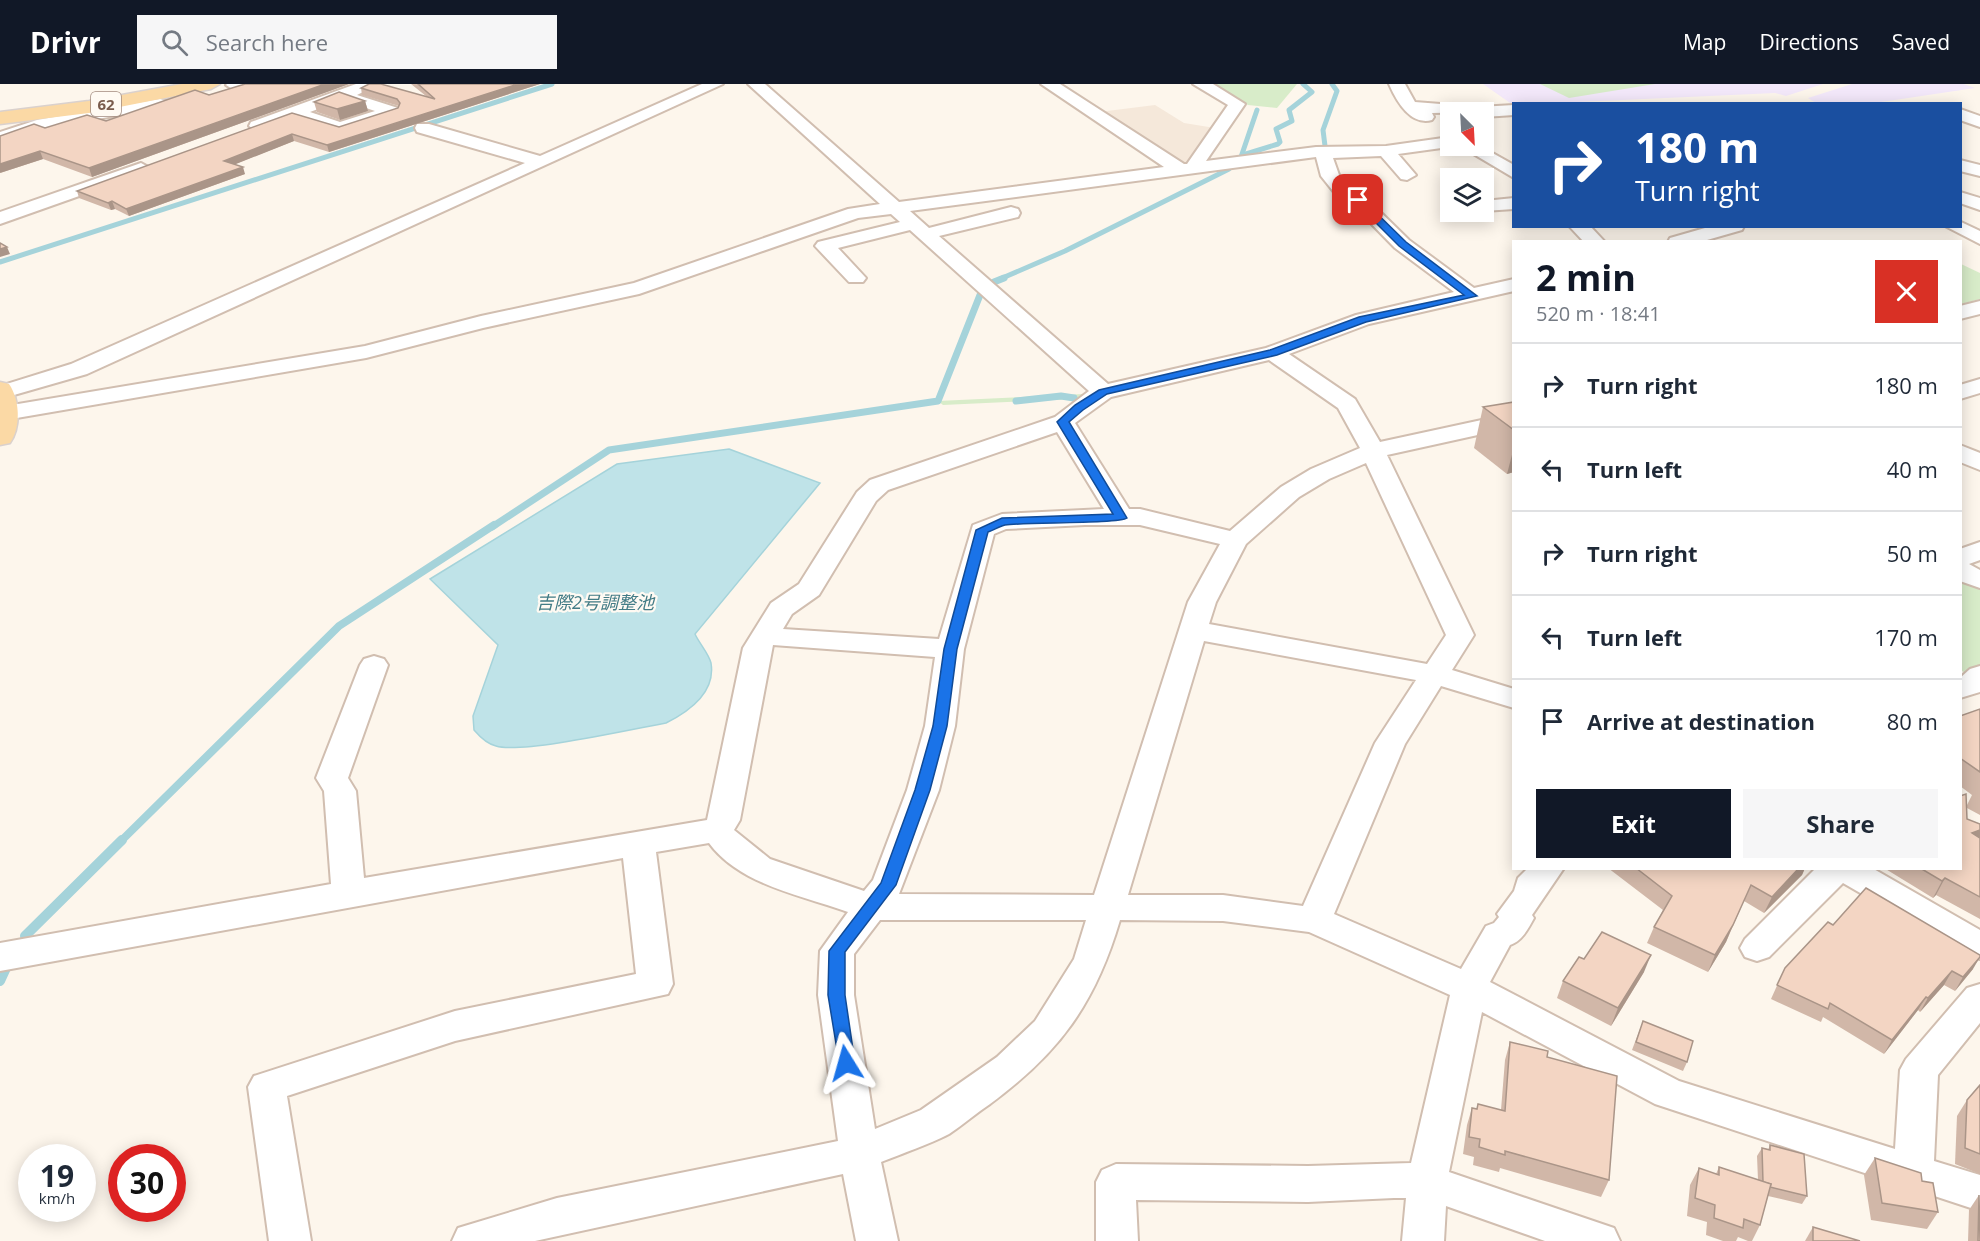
<!DOCTYPE html>
<meta charset="utf-8">
<style>
:root{--surface:#fff;--page:#f6f6f7;--text:#1f2937;--muted:#747a83;--line:#e0e1e3;--accent:#111827}
body{margin:0;font-family:"Open Sans","Noto Sans JP",sans-serif;background:var(--page);color:var(--text);height:100vh;display:flex;flex-direction:column;font-size:22px;white-space:nowrap}
*{box-sizing:border-box;margin:0}
p{font-size:20px;color:var(--muted)}
.icon{flex:none;width:33px;height:33px;fill:none;stroke:currentColor;stroke-width:2;stroke-linecap:round;stroke-linejoin:round}
.map{position:relative;flex:1;overflow:hidden}
.panel{position:absolute;left:1512px;top:156px;width:450px;height:630px;display:flex;flex-direction:column;background:var(--surface);border-radius:0px;box-shadow:0 3px 15px #0003}
.panel>*{flex:none}
.top-card{position:absolute;left:1512px;top:18px;width:450px;height:126px;border-radius:0px;box-shadow:0 3px 15px #0003;background:#1a4fa0;color:#fff;overflow:hidden}
.needle{width:39px;rotate:156deg}
.controls{position:absolute;left:1440px;top:18px;display:grid;gap:12px}
.controls a{display:grid;place-items:center;width:54px;height:54px;border-radius:0px;background:var(--surface);box-shadow:0 3px 15px #0003;font-size:30px}
.speed{position:absolute;left:18px;top:1060px;display:flex;gap:12px;font-size:30px;font-weight:700;text-align:center}
.speed>*{display:grid;place-content:center;width:78px;height:78px;border-radius:50%;background:var(--surface);box-shadow:0 3px 15px #0003;line-height:1}
.speed small{font-size:15px;font-weight:400}
.speed .limit{border:9px solid #d22;background:#fff;color:#111}
.pin{position:absolute;display:grid;place-items:center;width:51px;height:51px;color:#fff;margin:-26px;border-radius:12px;box-shadow:0 3px 9px #0006}
.me{position:absolute;width:66px;margin:-33px;rotate:352deg;stroke-linejoin:round;filter:drop-shadow(0 0 4px #0008)}
.turn{display:flex;align-items:center;gap:21px;height:126px;padding:0 24px;font-size:27px}
.turn .icon{width:78px;height:78px;stroke-width:2.5}
.turn b{display:block;font-size:42px;line-height:51px}
.round{display:grid;place-items:center;flex:none;width:63px;height:63px;border-radius:0px;background:var(--page)}
.headline{display:flex;align-items:center;justify-content:space-between;height:102px;padding:0 24px}
h1{font-size:36px;font-weight:700;line-height:45px;color:var(--accent)}
.primary-button{display:flex;gap:12px;margin-top:auto;padding:12px 24px}
.primary-button a{flex:1;height:69px;border-radius:0px;background:var(--accent);color:#fff;font-size:24px;font-weight:700;line-height:69px;text-align:center}
.primary-button a+a{background:var(--page);color:var(--text)}
ul{padding:0;list-style:none}
li{display:flex;align-items:center;gap:18px;height:84px;padding:0 24px;border-top:2px solid var(--line)}
li div{flex:1}
li b{display:block;font-size:22px}
li em{font-style:normal}
header{display:flex;align-items:center;gap:36px;box-sizing:border-box;height:84px;padding:0 30px;background:var(--accent);color:#fff}
header strong{font-size:28px}
nav{display:flex;gap:33px;margin-inline-start:auto;font-size:21px}
.search{width:420px;height:54px;background:var(--page);display:flex;align-items:center;gap:15px;box-sizing:border-box;padding:0 21px;border-radius:0px;color:var(--muted);font-size:22px}
.map>svg:first-child{display:block}
.residential{fill:#f5e8da}
.education{fill:#f3e8fa}
.green{fill:#d8ecc9}
.water{fill:#bfe3e8;stroke:#a5d3da;stroke-width:1.5}
.lines{fill:none;stroke-linecap:round;stroke-linejoin:round}
.stream-far3{stroke:#a5d3da;stroke-width:5}
.stream-far2{stroke:#a5d3da;stroke-width:7}
.stream-far1{stroke:#a5d3da;stroke-width:8}
.stream{stroke:#a5d3da;stroke-width:10}
.minor-casing{stroke:#d1beb0;stroke-width:4}
.major-casing{stroke:#dad1cd;stroke-width:3}
.minor{fill:#fff;fill-rule:evenodd}
.major{fill:#fbd9a5;fill-rule:evenodd}
.wall{fill:#d1b7a8}
.shaded-wall{fill:#aa9588}
.building{fill:#f3d5c3;stroke:#aa9588;stroke-width:1.5}
.route{fill:#1a73e8;stroke:#114b97;stroke-width:1.5}
.labels{text-anchor:middle;dominant-baseline:central;stroke-width:4.5;stroke-linejoin:round;paint-order:stroke}
.shield{fill:#fffaf3;stroke:#a28b7f;stroke-width:1.5}
.shield-label{font-size:15px;font-weight:bold;fill:#7a5c4d}
.water-label{font-size:18px;font-style:italic;fill:#437c86;stroke:#fffaf3}
</style>
<header>
<strong>Drivr</strong>
<div class="search"><svg class="icon" aria-label="search" viewBox="0 0 24 24"><circle cx="10" cy="10" r="6"/><path d="M15 15l6 6"/></svg>Search here</div>
<nav><a>Map</a><a>Directions</a><a>Saved</a></nav>
</header>
<div class="map">
<svg width="1980" height="1157" viewBox="0 0 1980 1157">
<rect width="100%" height="100%" fill="#fdf6ec"/>
<path class="residential" d="M 1155,21 L 1184,39 L 1215,44 L 1187,84 L 1099,28 Z"/>
<g class="education">
<path d="M 1483,0 L 1823,0 L 1786,12 L 1775,9 L 1513,21 Z"/>
<path d="M 1852,0 L 1964,0 L 1975,4 L 1868,20 L 1816,19 L 1808,14 Z"/>
</g>
<g class="green">
<path d="M 1210,0 L 1297,0 L 1277,24 L 1248,21 Z"/>
<path d="M 1540,0 L 1655,0 L 1569,14 Z"/>
<path d="M 1961,180 L 1980,189 L 1980,215 L 1961,220 Z"/>
<path d="M 1104,309 L 1095,314 L 943,321 L 938,317 Z"/>
<path d="M 1960,494 L 1980,499 L 1980,600 L 1961,586 Z"/>
</g>
<path class="water" d="M 729,365 L 820,399 L 695,550 C 699,559 709,570 711,579 C 716,609 688,628 666,639 C 633,645 521,670 496,662 C 487,660 480,653 474,646 L 473,632 L 498,561 L 430,495 L 617,380 Z"/>
<g class="lines">
<g class="stream-far3">
<path d="M 1325,62 L 1323,46 L 1337,7 L 1332,0"/>
<path d="M 1241,73 L 1257,26"/>
<path d="M 0,178 L 552,0"/>
<path d="M 1000,195 L 1065,167 L 1229,85 L 1246,70 L 1278,60 L 1280,58 L 1276,45 L 1292,37 L 1289,26 L 1312,8 L 1303,0"/>
</g>
<g class="stream-far2">
<path d="M 994,198 L 1004,194"/>
<path d="M 1016,317 L 1061,312 L 1074,314"/>
<path d="M 492,443 L 609,366 L 938,317 L 980,211"/>
</g>
<path class="stream-far1" d="M 121,757 L 339,542 L 494,441"/>
<g class="stream">
<path d="M 25,852 L 122,756"/>
<path d="M 0,897 L 6,884"/>
</g>
<defs>
<g id="minor">
<path d="M 246,0 L 234,6 L 226,1 L 227,0 Z"/>
<path d="M 356,0 L 379,0 L 357,11 L 398,24 L 400,27 L 398,30 L 340,48 L 295,34 L 257,47 L 249,42 L 251,38 ZM 342,16 L 375,27 L 340,38 L 310,28 Z"/>
<path d="M 702,0 L 723,0 L 87,290 L 0,315 L 0,302 L 71,280 L 525,79 L 417,48 L 415,44 L 417,40 L 429,40 L 540,72 Z"/>
<path d="M 748,0 L 765,0 L 899,118 L 1164,83 L 1041,0 L 1060,0 L 1184,80 L 1187,80 L 1228,21 L 1193,0 L 1213,0 L 1245,20 L 1206,77 L 1316,63 L 1386,62 L 1450,53 L 1450,62 L 1456,62 L 1398,70 L 1416,91 L 1407,96 L 1401,95 L 1381,72 L 1333,74 L 1339,91 L 1345,99 L 1364,112 L 1409,156 L 1474,204 L 1514,195 L 1514,207 L 1369,240 L 1289,270 L 1355,315 L 1380,358 L 1514,329 L 1514,343 L 1387,371 L 1474,551 L 1452,586 L 1514,605 L 1514,624 L 1441,602 L 1405,660 L 1334,830 L 1461,885 L 1486,842 L 1494,839 L 1499,833 L 1497,830 L 1514,807 L 1518,794 L 1528,784 L 1564,784 L 1532,831 L 1534,834 C 1528,845 1522,857 1510,861 L 1490,898 L 1679,997 L 1895,1065 L 1900,986 L 1906,975 L 1967,904 L 1980,900 L 1980,939 L 1938,991 L 1934,1077 L 1980,1091 L 1980,1127 L 1655,1020 L 1482,928 L 1449,1088 L 1614,1144 L 1620,1157 L 1545,1157 L 1446,1122 L 1444,1157 L 1402,1157 L 1406,1114 L 1394,1114 L 1308,1118 L 1136,1116 L 1138,1157 L 1096,1157 L 1096,1098 L 1102,1086 L 1116,1080 L 1308,1082 L 1411,1079 L 1450,911 L 1309,848 L 1223,837 L 1120,836 C 1095,920 1060,968 990,1020 C 976,1029 963,1041 949,1050 C 928,1061 903,1069 881,1078 L 898,1157 L 856,1157 L 843,1090 L 535,1157 L 452,1157 L 458,1144 L 557,1114 L 838,1057 L 818,911 L 820,867 L 848,828 C 801,811 740,801 709,759 L 656,768 L 673,900 L 668,910 L 455,957 L 287,1012 L 311,1157 L 269,1157 L 248,1003 L 254,992 L 455,927 L 636,890 L 623,774 L 0,887 L 0,859 L 331,800 L 324,707 L 316,694 L 360,581 L 364,575 L 374,572 L 384,575 L 388,581 L 348,694 L 356,707 L 364,794 L 707,736 L 743,564 L 771,519 L 799,500 L 857,408 L 870,396 L 1055,333 L 1089,307 L 910,146 L 838,164 L 866,194 L 863,198 L 849,198 L 815,162 L 818,158 L 900,138 L 891,130 L 858,134 L 639,210 L 483,244 L 366,274 L 5,336 L 0,335 L 0,323 L 365,262 L 481,232 L 634,199 L 848,125 L 880,120 ZM 1316,73 L 1321,92 L 1333,107 L 1352,120 L 1395,164 L 1454,208 L 1356,231 L 1266,264 L 1108,300 L 939,152 L 1018,133 L 1020,129 L 1018,125 L 1011,123 L 929,144 L 910,127 ZM 1269,276 L 1338,324 L 1360,364 L 1311,385 L 1281,403 L 1230,447 L 1140,425 L 1129,425 L 1075,339 L 1111,313 ZM 1057,348 L 1104,425 L 1002,430 L 973,441 L 939,555 L 783,545 L 792,530 L 819,511 L 876,417 L 888,406 ZM 1366,379 L 1446,551 L 1427,580 L 1209,540 L 1216,518 L 1246,460 L 1299,413 L 1329,395 ZM 1085,441 L 1140,441 L 1220,460 L 1188,518 L 1094,811 L 899,810 L 939,706 L 955,642 L 964,565 L 994,450 L 1006,445 ZM 1204,557 L 1416,596 L 1375,659 L 1303,822 L 1223,811 L 1128,811 ZM 773,561 L 935,573 L 925,642 L 907,706 L 873,796 L 864,807 L 770,775 L 734,746 L 740,736 ZM 880,836 L 1086,836 L 1074,875 L 1035,937 L 997,973 L 921,1026 L 875,1045 L 854,911 L 854,870 Z"/>
<path d="M 1389,0 L 1405,0 L 1415,18 L 1479,23 L 1514,21 L 1514,31 L 1484,33 L 1484,28 L 1432,29 L 1434,33 L 1432,36 C 1410,42 1396,16 1389,0 Z"/>
<path d="M 160,15 L 166,17 L 168,20 L 166,23 L 40,45 L 0,59 L 0,48 L 37,36 Z"/>
<path d="M 1960,25 L 1980,32 L 1980,43 L 1960,36 Z"/>
<path d="M 1460,62 L 1480,62 L 1514,81 L 1514,94 Z"/>
<path d="M 1960,76 L 1980,81 L 1980,92 L 1960,87 Z"/>
<path d="M 141,79 L 150,84 L 147,88 L 0,140 L 0,128 Z"/>
<path d="M 1960,108 L 1980,114 L 1980,126 L 1960,119 Z"/>
<path d="M 1514,114 L 1514,125 L 1484,127 L 1484,117 Z"/>
<path d="M 1961,138 L 1980,147 L 1980,160 L 1945,142 L 1960,142 Z"/>
<path d="M 1569,142 L 1590,142 L 1605,158 L 1584,158 Z"/>
<path d="M 1712,142 L 1744,142 L 1742,146 L 1700,158 L 1668,158 L 1670,154 Z"/>
<path d="M 1980,217 L 1980,230 L 1960,235 L 1960,222 Z"/>
<path d="M 1980,295 L 1980,309 L 1960,315 L 1960,301 Z"/>
<path d="M 1960,361 L 1980,369 L 1980,386 L 1960,378 Z"/>
<path d="M 1980,458 L 1980,476 L 1969,480 L 1980,486 L 1980,504 L 1960,497 L 1960,465 Z"/>
<path d="M 1980,582 L 1980,608 L 1960,614 L 1960,594 L 1970,585 Z"/>
<path d="M 1816,784 L 1872,784 L 1980,846 L 1980,875 L 1968,871 L 1843,799 L 1769,873 L 1757,877 L 1745,873 L 1740,864 L 1745,855 Z"/>
</g>
<g id="major">
<path d="M 182,0 L 220,0 L 211,5 L 89,29 L 0,40 L 0,28 L 89,17 Z"/>
<path d="M 0,298 L 9,300 C 20,316 21,343 10,359 L 0,361 Z"/>
</g>
</defs>
<use href="#minor" class="minor-casing"/>
<use href="#major" class="major-casing"/>
<use href="#minor" class="minor"/>
<use href="#major" class="major"/>
</g>
<g class="wall">
<path d="M 245,0 L 349,0 L 92,93 L 43,75 L 0,89 L 45,44 L 106,37 L 209,11 Z"/>
<path d="M 411,0 L 540,0 L 329,68 L 294,57 L 235,80 L 245,90 L 129,132 L 115,125 L 111,126 L 79,114 L 77,107 L 292,29 L 339,43 L 398,24 L 399,22 L 362,11 L 361,4 L 426,12 Z"/>
<path d="M 365,17 L 368,27 L 340,36 L 317,28 L 314,18 Z"/>
<path d="M 1514,318 L 1514,388 L 1507,390 L 1474,364 L 1483,323 Z"/>
<path d="M 1980,625 L 1980,731 L 1967,724 L 1967,735 L 1980,740 L 1980,835 L 1936,811 L 1933,814 L 1884,784 L 1960,784 L 1967,721 L 1972,711 L 1960,702 L 1960,632 Z"/>
<path d="M 1608,784 L 1805,784 L 1802,791 L 1764,829 L 1744,817 L 1726,858 L 1708,888 L 1647,859 L 1654,843 L 1663,826 Z"/>
<path d="M 1833,841 L 1973,885 L 1955,907 L 1944,901 L 1920,928 L 1918,926 L 1884,970 L 1823,933 L 1821,938 L 1771,915 L 1785,884 Z"/>
<path d="M 1584,875 L 1644,888 L 1611,942 L 1557,914 L 1563,897 Z"/>
<path d="M 1643,937 L 1687,978 L 1683,987 L 1632,966 Z"/>
<path d="M 1510,958 L 1547,973 L 1609,1096 L 1601,1113 L 1500,1084 L 1499,1088 L 1473,1081 L 1474,1073 L 1463,1070 L 1467,1041 L 1472,1024 L 1477,1025 L 1478,1020 L 1501,1026 L 1505,976 Z"/>
<path d="M 1980,1001 L 1980,1090 L 1955,1080 L 1957,1032 L 1967,1016 Z"/>
<path d="M 1770,1061 L 1807,1112 L 1802,1120 L 1768,1112 L 1760,1141 L 1752,1157 L 1748,1157 L 1738,1153 L 1736,1157 L 1723,1157 L 1706,1151 L 1707,1138 L 1687,1132 L 1690,1101 L 1699,1084 L 1716,1090 L 1719,1083 L 1758,1096 L 1757,1072 L 1762,1064 L 1768,1066 Z"/>
<path d="M 1875,1074 L 1922,1097 L 1938,1128 L 1927,1145 L 1871,1136 L 1864,1091 Z"/>
<path d="M 1979,1111 L 1980,1157 L 1968,1157 L 1969,1126 Z"/>
<path d="M 1813,1143 L 1860,1157 L 1805,1157 Z"/>
</g>
<g class="shaded-wall">
<path d="M 325,0 L 349,0 L 92,93 L 89,84 Z"/>
<path d="M 518,0 L 540,0 L 329,68 L 327,61 Z"/>
<path d="M 365,17 L 368,27 L 340,36 L 337,25 Z"/>
<path d="M 292,50 L 294,57 L 226,84 L 224,77 Z"/>
<path d="M 40,67 L 43,75 L 0,89 L 0,80 Z"/>
<path d="M 243,83 L 245,90 L 129,132 L 126,125 Z"/>
<path d="M 112,117 L 115,125 L 111,126 L 108,119 Z"/>
<path d="M 7,163 L 10,170 L 0,173 L 0,165 Z"/>
<path d="M 1514,363 L 1514,388 L 1507,390 Z"/>
<path d="M 1980,746 L 1980,757 L 1972,749 Z"/>
<path d="M 1799,784 L 1805,784 L 1802,791 L 1764,829 L 1772,813 Z"/>
<path d="M 1945,794 L 1936,811 L 1933,814 L 1942,797 Z"/>
<path d="M 1733,841 L 1726,858 L 1708,888 L 1715,871 Z"/>
<path d="M 1651,871 L 1644,888 L 1611,942 L 1618,924 Z"/>
<path d="M 1980,873 L 1973,885 L 1955,907 L 1963,893 Z"/>
<path d="M 1952,887 L 1944,901 L 1920,928 L 1928,914 Z"/>
<path d="M 1926,913 L 1918,926 L 1884,970 L 1892,956 Z"/>
</g>
<g class="building">
<path d="M 245,0 L 325,0 L 89,84 L 40,67 L 0,80 L 0,52 L 34,40 L 45,44 L 87,31 L 106,37 L 195,6 L 209,11 Z"/>
<path d="M 369,0 L 381,0 L 435,15 L 418,0 L 518,0 L 327,61 L 292,50 L 224,77 L 243,83 L 126,125 L 112,117 L 108,119 L 77,107 L 292,29 L 339,43 L 398,24 L 400,19 L 397,15 L 361,4 Z"/>
<path d="M 339,8 L 365,17 L 337,25 L 314,18 Z"/>
<path d="M 0,159 L 7,163 L 0,165 Z"/>
<path d="M 1514,318 L 1514,346 L 1483,323 Z"/>
<path d="M 1980,625 L 1980,688 L 1960,674 L 1960,632 Z"/>
<path d="M 1966,710 L 1967,735 L 1980,740 L 1980,746 L 1972,749 L 1980,754 L 1980,813 L 1945,794 L 1942,797 L 1920,784 L 1960,784 L 1960,712 Z"/>
<path d="M 1636,784 L 1799,784 L 1772,813 L 1751,801 L 1733,841 L 1715,871 L 1654,843 L 1672,812 Z"/>
<path d="M 1866,804 L 1980,871 L 1980,873 L 1963,893 L 1952,887 L 1928,914 L 1926,913 L 1892,956 L 1830,919 L 1828,925 L 1777,901 L 1785,884 L 1828,838 L 1833,841 Z"/>
<path d="M 1602,848 L 1651,871 L 1618,924 L 1563,897 L 1579,873 L 1584,875 Z"/>
<path d="M 1643,937 L 1693,957 L 1687,978 L 1636,958 Z"/>
<path d="M 1510,958 L 1548,967 L 1547,973 L 1617,992 L 1609,1096 L 1505,1067 L 1505,1071 L 1479,1063 L 1480,1055 L 1469,1053 L 1472,1024 L 1477,1025 L 1478,1020 L 1505,1027 Z"/>
<path d="M 1980,1001 L 1980,1070 L 1965,1064 L 1967,1016 Z"/>
<path d="M 1770,1061 L 1804,1070 L 1807,1112 L 1770,1103 L 1771,1100 L 1763,1098 L 1762,1064 L 1770,1066 Z"/>
<path d="M 1875,1074 L 1921,1089 L 1922,1097 L 1933,1099 L 1938,1128 L 1882,1119 Z"/>
<path d="M 1719,1083 L 1771,1100 L 1760,1141 L 1744,1135 L 1743,1144 L 1714,1134 L 1715,1121 L 1695,1114 L 1699,1084 L 1719,1091 Z"/>
<path d="M 1979,1111 L 1980,1157 L 1978,1157 Z"/>
<path d="M 1813,1143 L 1860,1157 L 1813,1157 Z"/>
</g>
<path class="route" d="M 1355,114 L 1361,114 L 1406,158 L 1477,212 L 1366,238 L 1277,271 L 1107,310 L 1083,326 L 1069,338 L 1127,434 C 1120,440 1025,438 1005,441 C 1000,442 994,446 988,448 L 957,565 L 947,642 L 930,706 L 896,801 L 845,868 L 845,911 L 855,979 L 852,984 L 846,986 L 840,984 L 828,911 L 829,867 L 881,799 L 915,706 L 933,642 L 944,565 L 976,446 L 1002,434 L 1113,430 L 1057,338 L 1075,321 L 1099,306 L 1270,266 L 1359,233 L 1464,211 L 1399,162 L 1355,118 Z"/>
<g class="labels">
<rect class="shield" x="91" y="8" width="30" height="24" rx="4.5"/>
<g class="shield-label">
<text x="106" y="20">62</text>
</g>
<g class="water-label">
<text x="595" y="518">吉際2号調整池</text>
</g>
</g>
</svg>
<div class="controls">
<a><svg class="needle" viewBox="-14 -14 28 28"><path d="M0-13l5 13h-10z" fill="#e53935"/><path d="M0 13l5-13h-10z" fill="#747a83"/></svg></a>
<a><svg class="icon" aria-label="layers" viewBox="0 0 24 24"><path d="M12 4l9 5-9 5-9-5zM3 14l9 5 9-5"/></svg></a>
</div>
<div class="speed"><div>19<small>km/h</small></div><div class="limit">30</div></div>
<div class="pin" style="left:1358px;top:116px;background:#d93025"><svg class="icon" aria-label="arrive" viewBox="0 0 24 24"><path d="M6 21V4h12l-3 4 3 4H6"/></svg></div>
<svg class="me" style="left:846px;top:979px" viewBox="-20 -20 40 40"><path d="M0-17L14 15 0 8-14 15z" fill="#1a73e8" stroke="#fff" stroke-width="4"/></svg>
<div class="top-card">
<div class="turn"><svg class="icon" aria-label="right" viewBox="0 0 24 24"><path d="M7 20v-9h11M14 6l5 5-5 5"/></svg><div><b>180 m</b>Turn right</div></div>
</div>
<section class="panel">
<div class="headline"><div><h1>2 min</h1><p>520 m · 18:41</p></div><a class="round" style="background:#d93025;color:#fff"><svg class="icon" aria-label="close" viewBox="0 0 24 24"><path d="M6 6l12 12M18 6L6 18"/></svg></a></div>
<ul>
<li><svg class="icon" aria-label="right" viewBox="0 0 24 24"><path d="M7 20v-9h11M14 6l5 5-5 5"/></svg><div><b>Turn right</b></div><em>180 m</em></li>
<li><svg class="icon" aria-label="left" viewBox="0 0 24 24"><path d="M17 20v-9H6M10 6l-5 5 5 5"/></svg><div><b>Turn left</b></div><em>40 m</em></li>
<li><svg class="icon" aria-label="right" viewBox="0 0 24 24"><path d="M7 20v-9h11M14 6l5 5-5 5"/></svg><div><b>Turn right</b></div><em>50 m</em></li>
<li><svg class="icon" aria-label="left" viewBox="0 0 24 24"><path d="M17 20v-9H6M10 6l-5 5 5 5"/></svg><div><b>Turn left</b></div><em>170 m</em></li>
<li><svg class="icon" aria-label="arrive" viewBox="0 0 24 24"><path d="M6 21V4h12l-3 4 3 4H6"/></svg><div><b>Arrive at destination</b></div><em>80 m</em></li>
</ul>
<div class="primary-button"><a>Exit</a><a>Share</a></div>
</section>
</div>
